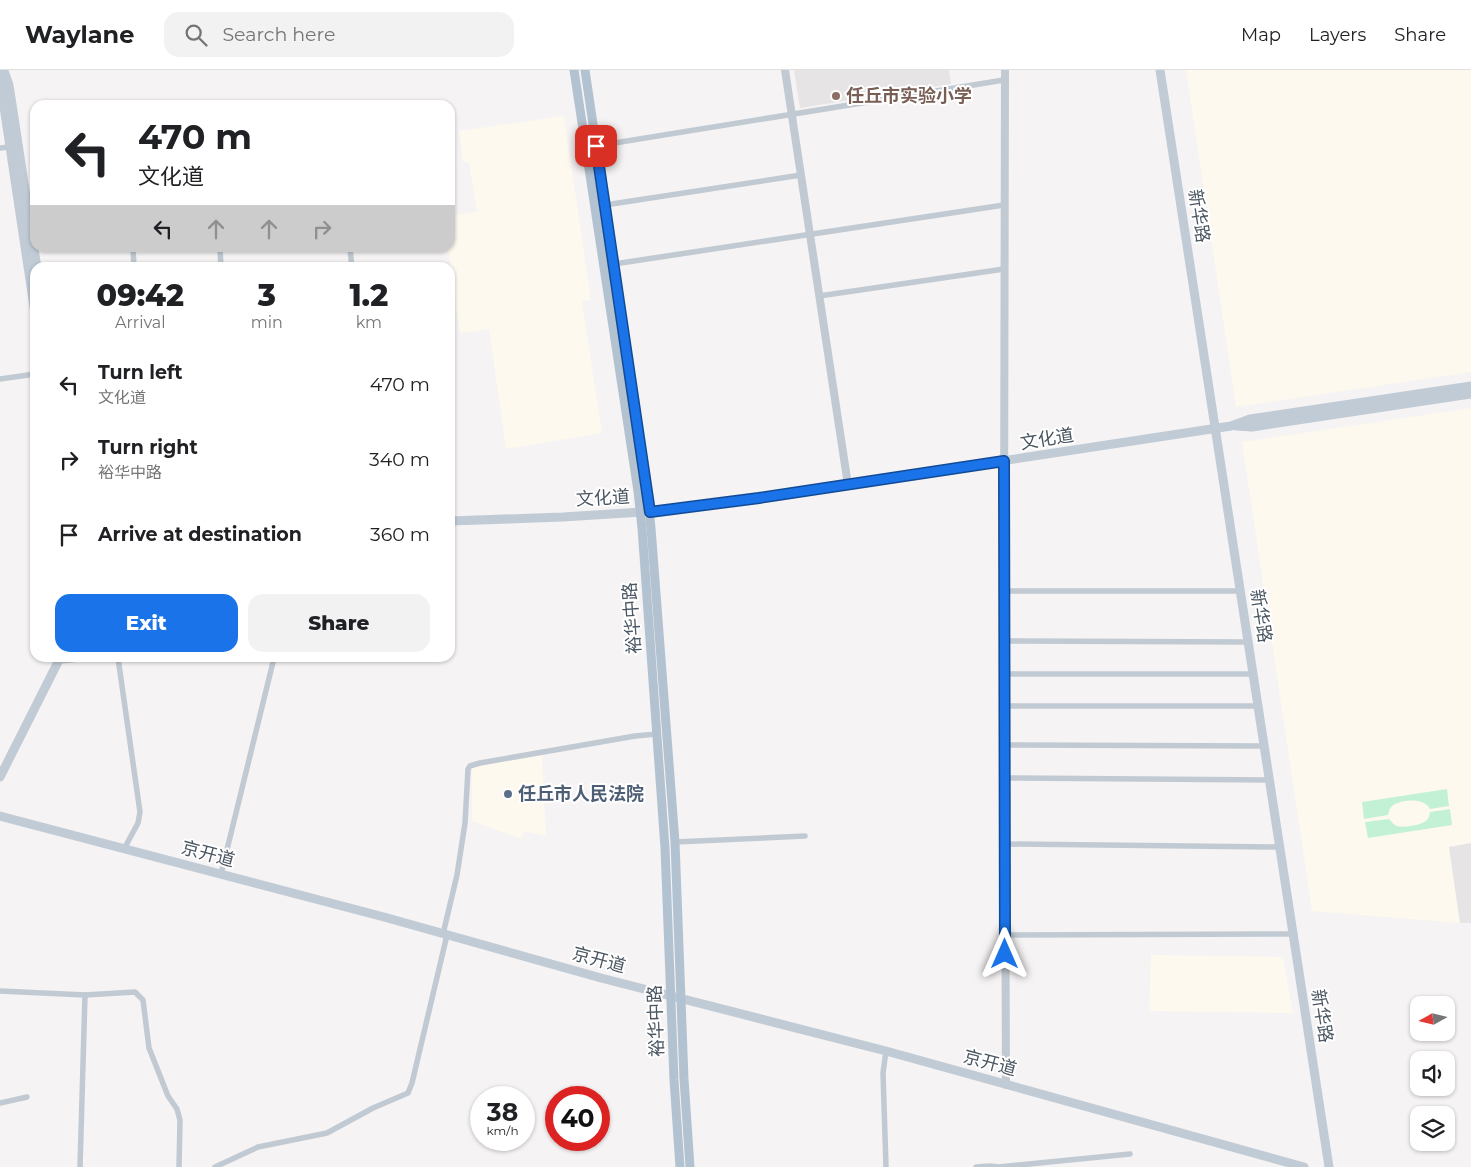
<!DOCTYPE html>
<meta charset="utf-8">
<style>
:root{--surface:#fff;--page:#f2f2f2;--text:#202124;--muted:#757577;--line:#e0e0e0;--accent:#1a73e8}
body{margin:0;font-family:Montserrat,"Noto Sans SC",sans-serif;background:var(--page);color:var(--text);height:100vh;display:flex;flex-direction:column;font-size:19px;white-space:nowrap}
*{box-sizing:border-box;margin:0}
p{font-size:16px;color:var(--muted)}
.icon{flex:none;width:28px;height:28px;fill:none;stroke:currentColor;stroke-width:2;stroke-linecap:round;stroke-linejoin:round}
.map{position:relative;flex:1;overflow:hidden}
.side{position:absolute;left:30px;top:192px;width:425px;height:400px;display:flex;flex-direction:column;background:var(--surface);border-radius:15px;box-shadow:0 1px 4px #0004}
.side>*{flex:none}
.hud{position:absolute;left:30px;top:30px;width:425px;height:152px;border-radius:15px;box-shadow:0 1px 4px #0004;background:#fff;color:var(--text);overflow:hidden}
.needle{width:32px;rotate:262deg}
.controls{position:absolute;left:1410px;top:926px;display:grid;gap:10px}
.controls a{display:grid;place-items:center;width:45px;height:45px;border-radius:10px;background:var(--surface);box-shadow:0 1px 4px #0004;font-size:25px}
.speed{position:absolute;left:470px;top:1016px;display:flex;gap:10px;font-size:25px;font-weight:700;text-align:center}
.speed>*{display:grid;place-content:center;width:65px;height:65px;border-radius:50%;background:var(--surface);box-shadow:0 1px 4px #0004;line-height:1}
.speed small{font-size:12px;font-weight:400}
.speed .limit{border:8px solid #d22;background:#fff;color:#111}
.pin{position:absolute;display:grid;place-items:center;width:42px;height:42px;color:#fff;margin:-21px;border-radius:10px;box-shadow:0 2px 8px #0006}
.me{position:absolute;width:55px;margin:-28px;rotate:0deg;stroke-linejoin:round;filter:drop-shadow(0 0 4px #0008)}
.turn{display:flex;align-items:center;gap:18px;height:105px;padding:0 25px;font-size:22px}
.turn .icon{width:65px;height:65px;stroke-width:2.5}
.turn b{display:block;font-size:35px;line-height:42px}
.lanes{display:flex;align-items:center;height:48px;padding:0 25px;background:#0003;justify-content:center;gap:25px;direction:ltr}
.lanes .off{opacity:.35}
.eta{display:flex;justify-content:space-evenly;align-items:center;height:85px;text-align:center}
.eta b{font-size:30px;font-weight:800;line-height:35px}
.cta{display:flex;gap:10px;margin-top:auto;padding:10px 25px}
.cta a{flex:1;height:58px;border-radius:15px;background:var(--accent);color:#fff;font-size:20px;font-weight:800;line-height:58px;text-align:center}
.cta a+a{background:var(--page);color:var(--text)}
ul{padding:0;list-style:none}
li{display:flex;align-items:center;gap:15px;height:75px;padding:0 25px}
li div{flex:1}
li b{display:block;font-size:19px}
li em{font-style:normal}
header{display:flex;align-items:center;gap:30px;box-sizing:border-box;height:70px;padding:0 25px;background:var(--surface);border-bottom:1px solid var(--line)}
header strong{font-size:24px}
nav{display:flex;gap:28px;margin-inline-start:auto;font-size:18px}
.search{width:350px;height:45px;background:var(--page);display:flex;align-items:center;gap:12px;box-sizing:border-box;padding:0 18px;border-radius:15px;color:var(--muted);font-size:19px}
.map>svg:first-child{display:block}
.commercial{fill:#fdf9ef}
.education{fill:#e6e4e5}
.green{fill:#c3f1d5}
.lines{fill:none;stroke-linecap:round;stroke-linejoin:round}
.minor{stroke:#c1cad2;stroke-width:5.5}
.tertiary{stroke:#c1cad2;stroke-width:8}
.secondary{stroke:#c1cbd6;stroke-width:9}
.primary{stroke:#b3c2d1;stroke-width:9}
.route-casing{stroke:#114b97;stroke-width:12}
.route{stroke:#1a73e8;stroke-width:9}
.education-dot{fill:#8d6e63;stroke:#fff;stroke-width:2}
.service-dot{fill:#5c6f8a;stroke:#fff;stroke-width:2}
.labels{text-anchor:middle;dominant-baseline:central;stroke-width:4;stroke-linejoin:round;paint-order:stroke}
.education-label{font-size:18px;font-weight:bold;fill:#785e54;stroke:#fff;text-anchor:start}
.street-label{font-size:18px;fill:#4a5661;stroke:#fff}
.service-label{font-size:18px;font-weight:bold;fill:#4e5e75;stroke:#fff;text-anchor:start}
</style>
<header>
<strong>Waylane</strong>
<div class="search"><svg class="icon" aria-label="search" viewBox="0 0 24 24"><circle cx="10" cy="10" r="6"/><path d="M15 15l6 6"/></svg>Search here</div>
<nav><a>Map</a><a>Layers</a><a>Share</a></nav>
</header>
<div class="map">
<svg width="1471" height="1097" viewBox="0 0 1471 1097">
<rect width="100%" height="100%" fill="#f5f3f3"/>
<g class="commercial">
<path d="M 1186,0 L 1471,0 L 1471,302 L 1236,337 Z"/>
<path d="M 564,46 L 591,230 L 582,232 L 602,363 L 506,379 L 489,259 L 460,263 L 456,238 L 448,178 L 450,178 L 450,146 L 477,142 L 469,92 L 463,92 L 459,61 Z"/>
<path d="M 1471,338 L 1471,773 L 1449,777 L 1460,853 L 1312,841 L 1242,372 Z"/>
<path d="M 542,683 L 546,766 L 524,761 L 521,769 L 472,751 L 472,697 Z"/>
<path d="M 1151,885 L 1283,887 L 1293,943 L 1149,941 Z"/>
</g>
<g class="education">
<path d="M 794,0 L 949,0 L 951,14 L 800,38 Z"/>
<path d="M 1471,773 L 1471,853 L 1460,853 L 1449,777 Z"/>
</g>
<g class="green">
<path d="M 1447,719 L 1449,736 L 1430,739 C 1425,727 1399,729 1391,737 C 1389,739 1389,742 1388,745 L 1364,749 L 1362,732 Z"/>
<path d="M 1450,739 L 1452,755 L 1368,768 L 1365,752 L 1389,749 C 1391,751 1392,753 1395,755 C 1400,759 1423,755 1427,750 C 1429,748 1429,746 1430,742 Z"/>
</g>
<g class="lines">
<g class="minor">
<path d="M 596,76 L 1004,10"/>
<path d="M 0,78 L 9,77"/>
<path d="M 605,135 L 801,105"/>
<path d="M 133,178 L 134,198"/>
<path d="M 220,178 L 221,198"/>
<path d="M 350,178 L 352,198"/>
<path d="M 614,194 L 1004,135"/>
<path d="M 819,226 L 1004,199"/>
<path d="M 0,309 L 35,304"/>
<path d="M 1004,521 L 1240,521"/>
<path d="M 1004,571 L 1248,572"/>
<path d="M 118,588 L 140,742 L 138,753 L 124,779"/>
<path d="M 58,591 L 91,588"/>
<path d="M 1004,604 L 1253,604"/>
<path d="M 1004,636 L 1258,636"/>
<path d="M 1004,675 L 1264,676"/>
<path d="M 1004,708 L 1270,710"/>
<path d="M 675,772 L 805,766"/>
<path d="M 1005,774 L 1280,777"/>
<path d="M 221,804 L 274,588"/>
<path d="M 443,864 L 457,805 L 465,753 L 468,699 L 470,696 L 480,693 L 635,666 L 657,664"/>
<path d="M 1005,865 L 1293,864"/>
<path d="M 0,921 L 85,925 L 135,922 L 143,930 L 149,978 L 168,1026 L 177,1039 L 180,1050 L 179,1097"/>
<path d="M 0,1033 L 27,1027"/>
<path d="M 80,1097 L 85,925"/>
<path d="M 215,1097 L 258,1077 L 327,1063 L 373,1038 L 408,1023 L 412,1013 L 447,865"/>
<path d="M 886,1097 L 883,1003 L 886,981"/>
<path d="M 976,1097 L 990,1096 L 999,1097 L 1130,1084"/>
</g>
<g class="tertiary">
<path d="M 785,0 L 848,415"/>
<path d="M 1005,0 L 1004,483 L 1006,1015"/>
</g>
<g class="secondary">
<path d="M 3,0 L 1,17 L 35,243"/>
<path d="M 1160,0 L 1329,1097"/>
<path d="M 4,1 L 9,15 L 37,198"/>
<path d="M 1236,356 L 1252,357 L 1471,324"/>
<path d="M 450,451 L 563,447 L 658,441 L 759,428 L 1231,356 L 1250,349 L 1471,316"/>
<path d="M 0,707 L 60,588"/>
<path d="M 0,746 L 384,847 L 601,908 L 886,981 L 1304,1097"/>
</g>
<g class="primary">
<path d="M 574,0 L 638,421 L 642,458 L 665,778 L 674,1010 L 680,1097"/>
<path d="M 585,0 L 647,419 L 651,458 L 675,772 L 684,1009 L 690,1097"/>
</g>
</g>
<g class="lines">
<defs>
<path id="route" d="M 596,76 L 650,442 L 759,428 L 1004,391 L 1005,884"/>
</defs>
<use href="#route" class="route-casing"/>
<use href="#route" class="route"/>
</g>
<circle class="education-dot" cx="836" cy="26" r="5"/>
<circle class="service-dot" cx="508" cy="724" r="5"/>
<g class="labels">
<g class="education-label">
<text x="846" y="26">任丘市实验小学</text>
</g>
<g class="street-label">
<text transform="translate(1199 146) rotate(81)">新华路</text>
<text transform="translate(1047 369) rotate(-9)">文化道</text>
<text transform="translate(603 428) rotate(-3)">文化道</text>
<text transform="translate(1261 546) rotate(81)">新华路</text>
<text transform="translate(632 548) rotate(-94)">裕华中路</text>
<text transform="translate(208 784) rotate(15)">京开道</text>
<text transform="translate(599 890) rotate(15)">京开道</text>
<text transform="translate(1322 946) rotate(81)">新华路</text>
<text transform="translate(656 951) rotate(-92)">裕华中路</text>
<text transform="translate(990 993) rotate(15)">京开道</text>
</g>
<g class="service-label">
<text x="518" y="724">任丘市人民法院</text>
</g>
</g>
</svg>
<div class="controls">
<a><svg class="needle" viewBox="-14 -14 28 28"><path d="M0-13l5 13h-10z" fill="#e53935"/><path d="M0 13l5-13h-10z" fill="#757577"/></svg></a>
<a><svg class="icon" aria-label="sound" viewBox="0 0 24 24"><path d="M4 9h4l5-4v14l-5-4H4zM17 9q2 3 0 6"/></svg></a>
<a><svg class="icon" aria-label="layers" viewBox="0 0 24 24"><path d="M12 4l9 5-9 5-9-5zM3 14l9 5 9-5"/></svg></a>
</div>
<div class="speed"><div>38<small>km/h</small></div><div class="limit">40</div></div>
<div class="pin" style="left:596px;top:76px;background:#d93025"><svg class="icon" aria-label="arrive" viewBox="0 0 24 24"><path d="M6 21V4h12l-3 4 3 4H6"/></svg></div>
<svg class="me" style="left:1005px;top:884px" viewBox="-20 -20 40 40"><path d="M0-17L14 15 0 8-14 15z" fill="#1a73e8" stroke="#fff" stroke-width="4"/></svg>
<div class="hud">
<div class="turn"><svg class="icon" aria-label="left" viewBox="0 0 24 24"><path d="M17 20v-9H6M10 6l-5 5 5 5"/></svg><div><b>470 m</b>文化道</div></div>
<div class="lanes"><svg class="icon" aria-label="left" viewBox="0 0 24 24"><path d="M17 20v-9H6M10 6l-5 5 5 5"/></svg><svg class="icon off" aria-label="ahead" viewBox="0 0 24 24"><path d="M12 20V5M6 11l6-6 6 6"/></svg><svg class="icon off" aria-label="ahead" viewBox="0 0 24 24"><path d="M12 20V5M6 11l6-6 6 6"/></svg><svg class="icon off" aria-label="right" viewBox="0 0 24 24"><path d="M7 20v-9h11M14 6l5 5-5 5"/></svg></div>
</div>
<section class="side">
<div class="eta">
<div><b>09:42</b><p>Arrival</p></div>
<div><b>3</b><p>min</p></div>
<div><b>1.2</b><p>km</p></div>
</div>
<ul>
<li><svg class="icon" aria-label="left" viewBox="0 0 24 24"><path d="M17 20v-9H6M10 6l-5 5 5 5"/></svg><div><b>Turn left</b><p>文化道</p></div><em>470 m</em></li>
<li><svg class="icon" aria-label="right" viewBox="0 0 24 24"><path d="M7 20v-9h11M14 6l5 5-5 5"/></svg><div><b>Turn right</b><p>裕华中路</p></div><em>340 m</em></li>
<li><svg class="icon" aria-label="arrive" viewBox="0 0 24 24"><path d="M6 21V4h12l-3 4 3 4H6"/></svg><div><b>Arrive at destination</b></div><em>360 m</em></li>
</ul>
<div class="cta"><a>Exit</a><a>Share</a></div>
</section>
</div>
